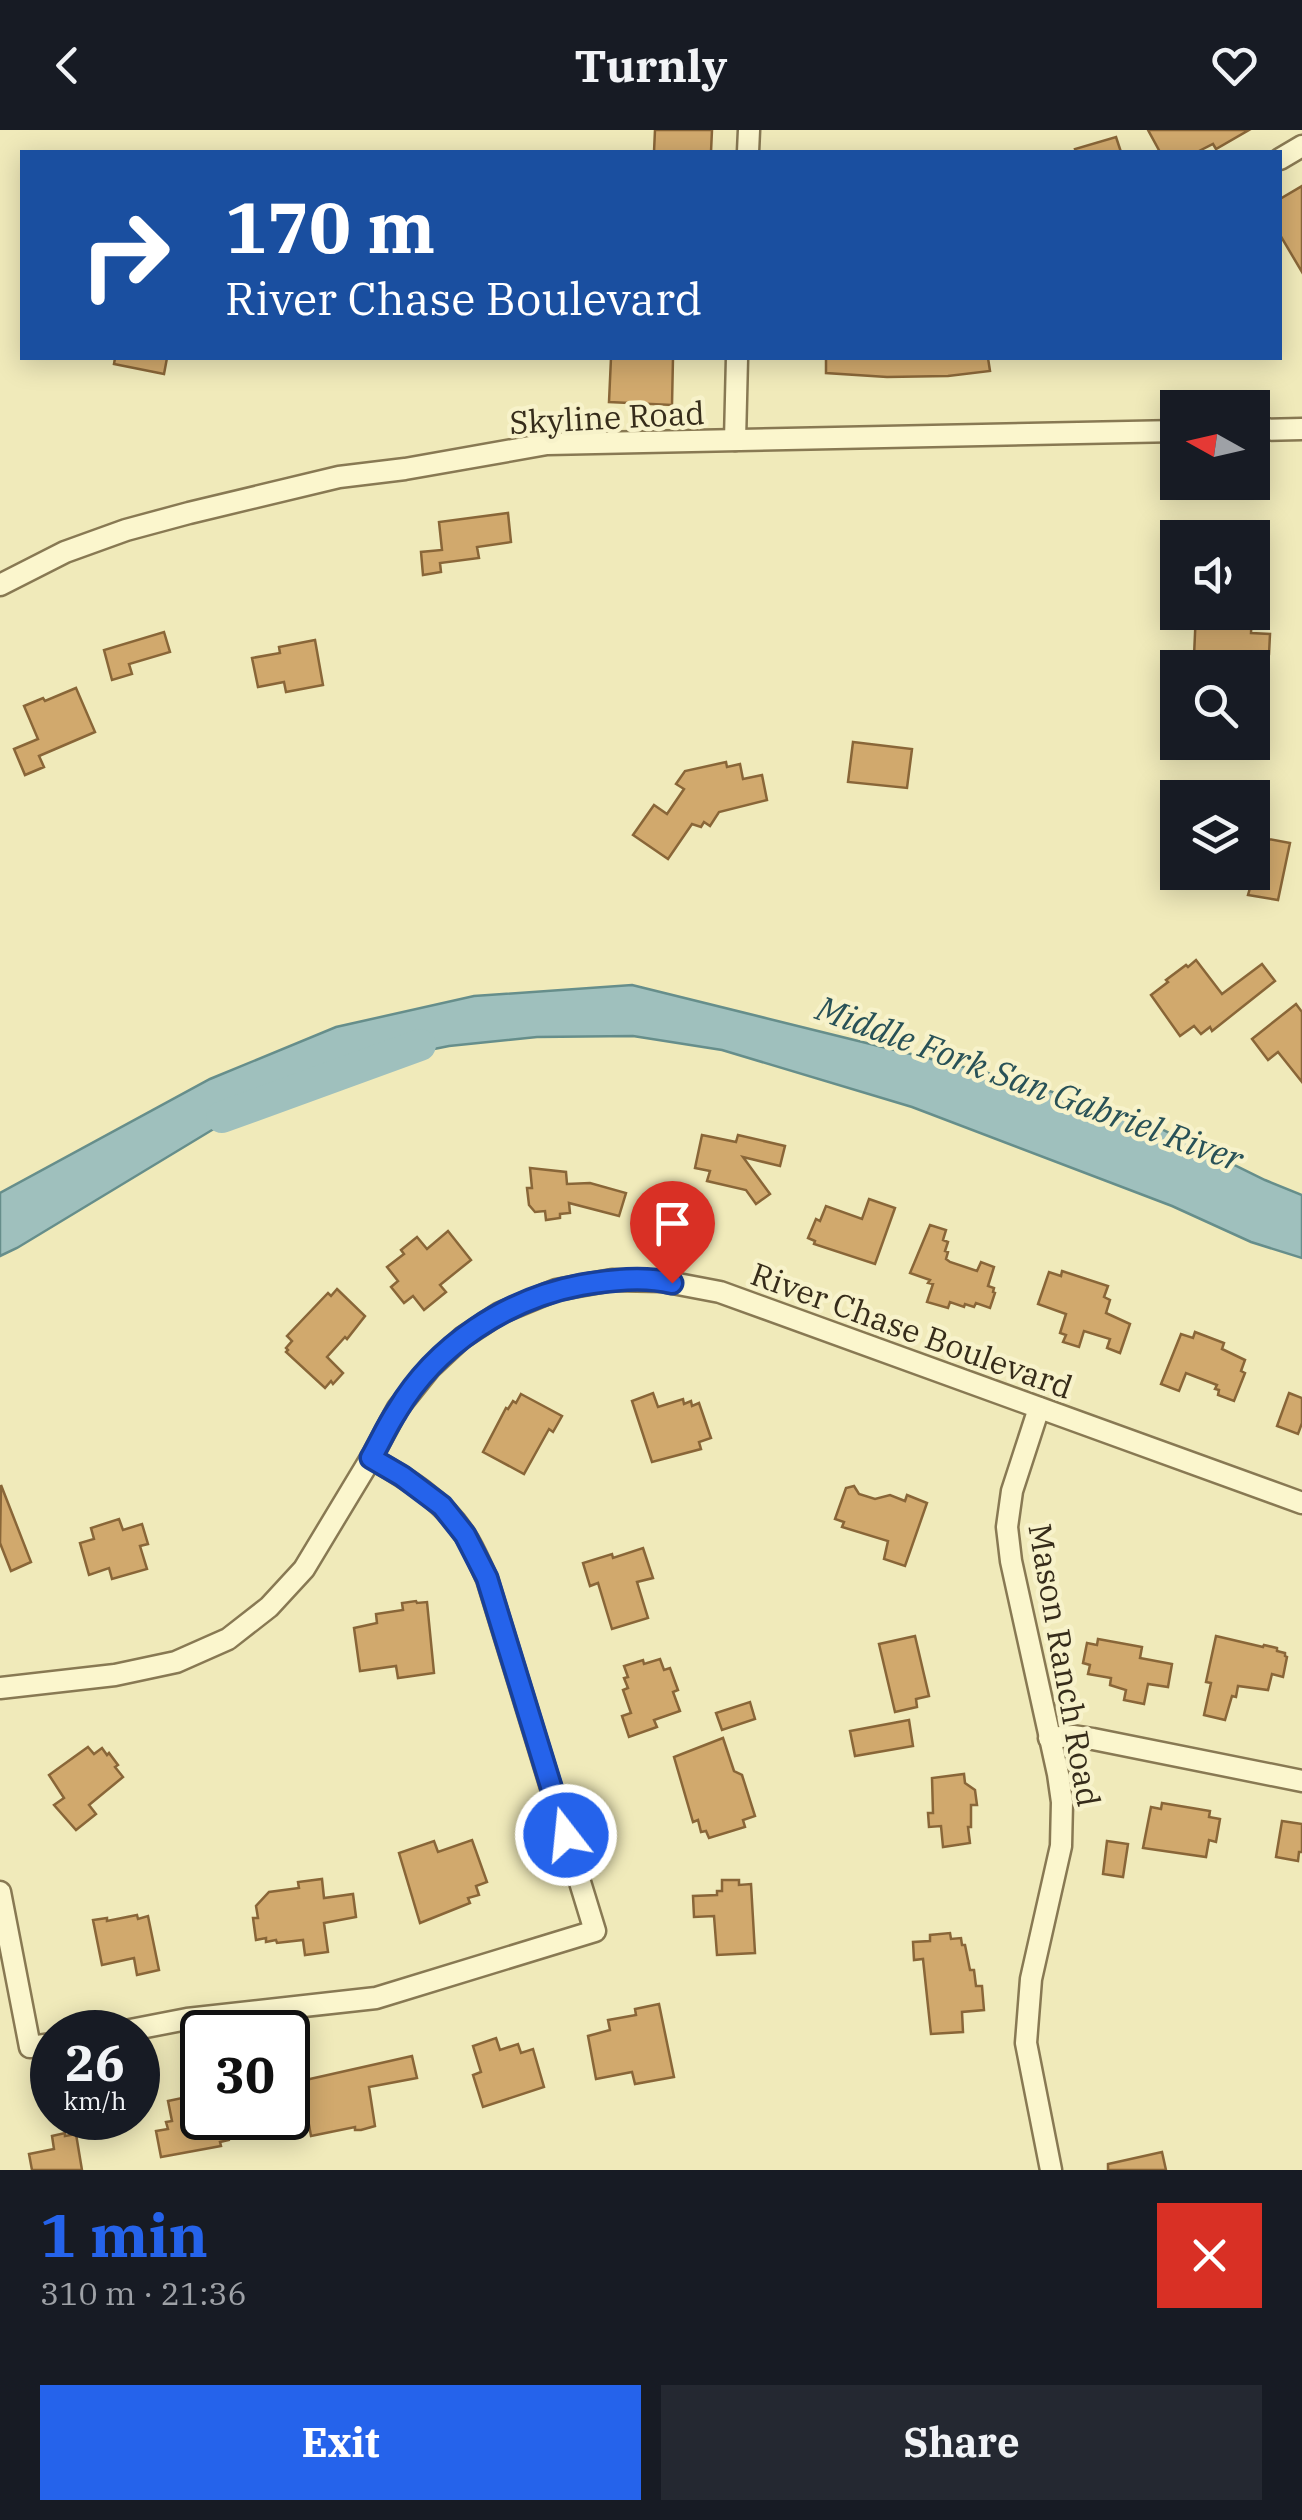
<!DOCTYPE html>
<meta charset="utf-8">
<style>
:root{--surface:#171b24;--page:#242831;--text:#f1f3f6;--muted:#9ea1a6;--accent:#2563eb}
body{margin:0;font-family:"IBM Plex Serif",serif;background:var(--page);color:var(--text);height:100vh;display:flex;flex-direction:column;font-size:38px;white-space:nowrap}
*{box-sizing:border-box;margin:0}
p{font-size:32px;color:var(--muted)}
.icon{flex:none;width:55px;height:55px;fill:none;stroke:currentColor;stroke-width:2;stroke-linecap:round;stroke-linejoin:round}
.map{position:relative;height:2040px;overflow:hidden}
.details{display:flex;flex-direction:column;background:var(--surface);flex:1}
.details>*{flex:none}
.guide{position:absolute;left:20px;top:20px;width:1262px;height:210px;border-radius:0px;box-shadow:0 5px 25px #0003;background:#1a4fa0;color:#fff;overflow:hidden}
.needle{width:65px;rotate:278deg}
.fabs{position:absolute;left:1160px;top:260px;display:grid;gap:20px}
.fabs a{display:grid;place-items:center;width:110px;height:110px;border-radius:0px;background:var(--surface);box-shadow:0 5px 25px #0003;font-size:50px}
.speed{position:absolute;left:30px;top:1880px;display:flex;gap:20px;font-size:50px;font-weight:700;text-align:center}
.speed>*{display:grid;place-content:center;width:130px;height:130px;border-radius:50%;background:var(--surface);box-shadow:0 5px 25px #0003;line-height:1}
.speed small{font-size:25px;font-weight:400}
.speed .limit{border:5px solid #111;border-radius:15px;background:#fff;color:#111}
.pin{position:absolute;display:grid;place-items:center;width:85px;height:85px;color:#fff;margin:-102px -42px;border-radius:50% 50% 50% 0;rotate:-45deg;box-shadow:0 0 10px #0007}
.pin .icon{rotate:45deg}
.me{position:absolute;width:110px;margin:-55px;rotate:344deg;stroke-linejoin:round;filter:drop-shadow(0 0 8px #0008)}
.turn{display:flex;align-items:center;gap:35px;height:210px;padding:0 40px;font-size:45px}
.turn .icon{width:130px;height:130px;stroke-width:2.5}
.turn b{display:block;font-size:70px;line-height:85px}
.round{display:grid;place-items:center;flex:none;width:105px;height:105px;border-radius:0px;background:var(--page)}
.overview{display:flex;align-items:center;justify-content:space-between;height:170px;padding:0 40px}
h1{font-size:60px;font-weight:800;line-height:75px;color:var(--accent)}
.primary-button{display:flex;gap:20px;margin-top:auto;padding:20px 40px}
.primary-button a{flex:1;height:115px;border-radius:0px;background:var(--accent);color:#fff;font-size:40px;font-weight:800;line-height:115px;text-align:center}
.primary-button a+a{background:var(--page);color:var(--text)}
header{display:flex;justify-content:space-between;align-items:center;height:130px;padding:0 40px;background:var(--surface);font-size:45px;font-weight:800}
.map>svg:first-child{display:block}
.water{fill:#9fc0bd;stroke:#668e8b;stroke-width:2.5}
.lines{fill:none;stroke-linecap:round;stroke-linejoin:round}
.river{stroke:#9fc0bd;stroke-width:32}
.building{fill:#d1a96d;stroke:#896638;stroke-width:2.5}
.minor-casing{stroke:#887953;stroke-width:25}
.minor{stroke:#fbf6cd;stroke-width:20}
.route-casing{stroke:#184099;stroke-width:25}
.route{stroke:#2563eb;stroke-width:18}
.labels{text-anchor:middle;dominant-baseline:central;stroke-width:9;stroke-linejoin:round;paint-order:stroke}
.street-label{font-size:32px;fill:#362c1a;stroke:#f7f2ca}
.water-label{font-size:35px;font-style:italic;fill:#285157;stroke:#f7f2ca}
</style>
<header><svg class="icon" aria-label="back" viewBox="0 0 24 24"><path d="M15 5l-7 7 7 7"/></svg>Turnly<svg class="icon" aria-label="heart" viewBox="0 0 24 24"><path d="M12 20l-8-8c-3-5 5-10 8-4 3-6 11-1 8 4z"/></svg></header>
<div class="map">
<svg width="1302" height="2040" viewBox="0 0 1302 2040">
<rect width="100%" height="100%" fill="#f0eaba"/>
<path class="water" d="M 632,855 L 1012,949 L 1149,993 L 1265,1050 L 1302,1065 L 1302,1128 L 1251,1112 L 1172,1076 L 912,977 L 722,920 L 633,906 L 537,907 L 449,916 L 335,939 L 250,977 L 17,1118 L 0,1126 L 0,1063 L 210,949 L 336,897 L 474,866 Z"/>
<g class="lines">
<path class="river" d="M 222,987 L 420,915"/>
</g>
<g class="building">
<path d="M 655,0 L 712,0 L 711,22 L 654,22 Z"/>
<path d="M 1148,0 L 1249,0 L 1216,19 L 1213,14 L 1197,22 L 1160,22 Z"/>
<path d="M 1116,7 L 1121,22 L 1076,22 L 1075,19 Z"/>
<path d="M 1302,56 L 1302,142 L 1280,105 L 1280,69 Z"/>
<path d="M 115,228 L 167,228 L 164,244 L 114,234 Z"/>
<path d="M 611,228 L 673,228 L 672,275 L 609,272 Z"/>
<path d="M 826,228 L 988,228 L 990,241 L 948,246 L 887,247 L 826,243 Z"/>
<path d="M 508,383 L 511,412 L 477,417 L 479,428 L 440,433 L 441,442 L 423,445 L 421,422 L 442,420 L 439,392 Z"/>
<path d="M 1196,482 L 1252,482 L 1251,503 L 1270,504 L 1269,524 L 1264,524 L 1263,528 L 1194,526 Z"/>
<path d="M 164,502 L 170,522 L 129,534 L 132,544 L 112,550 L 104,520 Z"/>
<path d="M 315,510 L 323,555 L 286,562 L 284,552 L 258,557 L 252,528 L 280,523 L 279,517 Z"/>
<path d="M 76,558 L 95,602 L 39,626 L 44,637 L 25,645 L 14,619 L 38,609 L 24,576 L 43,568 L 45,571 Z"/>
<path d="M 853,612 L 912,619 L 907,658 L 848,652 Z"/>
<path d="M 726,632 L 727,637 L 740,634 L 743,649 L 762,645 L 767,670 L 719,682 L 710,696 L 704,692 L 701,697 L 692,694 L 668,729 L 633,705 L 654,675 L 667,684 L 684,659 L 676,654 L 685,641 Z"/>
<path d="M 1252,706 L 1290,713 L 1278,770 L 1248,765 L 1250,758 L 1208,749 L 1209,742 L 1252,742 Z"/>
<path d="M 1196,830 L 1222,864 L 1262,834 L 1275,851 L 1212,901 L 1210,897 L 1201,904 L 1194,896 L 1180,906 L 1151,865 L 1168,852 L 1166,850 L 1186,835 L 1188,837 Z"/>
<path d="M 1296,874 L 1302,882 L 1302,952 L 1278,922 L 1268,930 L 1252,909 Z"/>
<path d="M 702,1005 L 736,1012 L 738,1005 L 785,1016 L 780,1036 L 743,1027 L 770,1064 L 756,1074 L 746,1060 L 707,1051 L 710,1041 L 695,1038 Z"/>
<path d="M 530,1038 L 566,1042 L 567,1054 L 590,1053 L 626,1063 L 619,1086 L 569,1073 L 570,1083 L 560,1084 L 560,1088 L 546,1090 L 545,1081 L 535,1082 L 529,1075 L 527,1058 L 532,1058 Z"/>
<path d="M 869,1069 L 895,1078 L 875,1134 L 814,1114 L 815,1111 L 808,1108 L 816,1089 L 820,1091 L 826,1076 L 862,1089 Z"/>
<path d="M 930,1095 L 946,1100 L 943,1110 L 948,1112 L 945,1121 L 948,1122 L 946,1129 L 950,1132 L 977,1141 L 981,1132 L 994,1137 L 988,1156 L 994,1158 L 993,1162 L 995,1163 L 990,1178 L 976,1173 L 974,1177 L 965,1174 L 964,1177 L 950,1172 L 948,1178 L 927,1172 L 933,1154 L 928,1153 L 930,1150 L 910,1143 Z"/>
<path d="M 448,1101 L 471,1130 L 440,1155 L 446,1162 L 424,1180 L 413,1166 L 404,1173 L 391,1157 L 398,1151 L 387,1137 L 404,1124 L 401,1120 L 417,1107 L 427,1119 Z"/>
<path d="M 1062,1141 L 1108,1156 L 1104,1167 L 1110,1170 L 1106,1183 L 1130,1194 L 1120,1223 L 1107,1218 L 1110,1209 L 1084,1201 L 1079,1217 L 1063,1212 L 1066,1205 L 1060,1203 L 1066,1184 L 1038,1174 L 1049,1142 L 1061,1146 Z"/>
<path d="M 337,1159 L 365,1186 L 347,1209 L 345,1207 L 327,1227 L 343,1243 L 333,1254 L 331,1251 L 325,1258 L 286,1222 L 288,1220 L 286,1218 L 292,1211 L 287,1206 L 328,1163 L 331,1166 Z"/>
<path d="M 1195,1202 L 1224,1213 L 1222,1219 L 1245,1230 L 1241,1241 L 1245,1243 L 1234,1271 L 1218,1265 L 1219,1260 L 1215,1259 L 1217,1255 L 1186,1243 L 1179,1261 L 1161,1254 L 1181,1204 L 1193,1208 Z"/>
<path d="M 653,1263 L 658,1277 L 683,1269 L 684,1274 L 691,1271 L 692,1276 L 699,1273 L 711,1308 L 699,1312 L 701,1319 L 652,1332 L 632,1271 Z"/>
<path d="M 1289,1263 L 1302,1268 L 1302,1293 L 1298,1304 L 1277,1296 Z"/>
<path d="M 521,1264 L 562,1286 L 553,1302 L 549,1299 L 524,1344 L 483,1322 L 506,1278 L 508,1279 L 513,1271 L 516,1273 Z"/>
<path d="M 1,1355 L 31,1432 L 11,1441 L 0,1413 Z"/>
<path d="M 854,1356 L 859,1364 L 875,1369 L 890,1365 L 905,1371 L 907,1365 L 927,1373 L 905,1436 L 884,1429 L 888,1411 L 842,1397 L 844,1392 L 835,1389 L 846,1358 Z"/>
<path d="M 119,1389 L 123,1400 L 142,1394 L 148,1414 L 140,1416 L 147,1439 L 112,1449 L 109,1438 L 89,1445 L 80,1413 L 94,1409 L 91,1398 Z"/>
<path d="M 643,1418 L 653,1448 L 637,1452 L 648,1488 L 612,1499 L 598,1453 L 590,1456 L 583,1433 L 612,1424 L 613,1428 Z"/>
<path d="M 416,1471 L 417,1473 L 427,1472 L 434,1543 L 398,1548 L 396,1536 L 360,1541 L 354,1498 L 377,1493 L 376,1484 L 403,1480 L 402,1473 Z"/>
<path d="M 915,1506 L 929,1566 L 916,1569 L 917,1577 L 895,1582 L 879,1514 Z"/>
<path d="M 1216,1506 L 1263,1517 L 1264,1515 L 1277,1518 L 1277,1521 L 1285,1523 L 1285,1526 L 1287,1527 L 1283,1547 L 1272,1544 L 1268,1560 L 1238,1556 L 1236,1567 L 1232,1566 L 1225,1590 L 1204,1585 L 1211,1553 L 1206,1552 Z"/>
<path d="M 1098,1509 L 1142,1517 L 1140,1528 L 1172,1534 L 1168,1557 L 1148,1554 L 1144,1574 L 1124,1570 L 1126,1560 L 1110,1555 L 1111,1548 L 1088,1544 L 1090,1535 L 1083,1533 L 1087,1513 L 1097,1515 Z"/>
<path d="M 660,1529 L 664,1540 L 670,1538 L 678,1560 L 673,1562 L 680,1581 L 654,1590 L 657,1597 L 629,1607 L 622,1586 L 631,1583 L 623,1560 L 628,1558 L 624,1548 L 628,1547 L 624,1536 L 643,1530 L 644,1534 Z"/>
<path d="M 750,1572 L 755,1589 L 722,1600 L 716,1583 Z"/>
<path d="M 909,1590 L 913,1616 L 855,1626 L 850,1601 Z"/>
<path d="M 723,1608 L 734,1641 L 742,1645 L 755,1686 L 743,1690 L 745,1697 L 709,1708 L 706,1701 L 701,1702 L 698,1690 L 693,1692 L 674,1627 Z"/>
<path d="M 88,1617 L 94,1624 L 102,1618 L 107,1625 L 109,1623 L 118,1635 L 115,1637 L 123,1647 L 89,1675 L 96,1684 L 76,1700 L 54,1675 L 64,1668 L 49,1645 Z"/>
<path d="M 964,1644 L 965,1653 L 975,1660 L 977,1675 L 971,1675 L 971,1697 L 968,1697 L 970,1713 L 943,1717 L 941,1696 L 929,1697 L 928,1683 L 933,1683 L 932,1648 Z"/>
<path d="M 1162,1673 L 1210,1681 L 1209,1687 L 1220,1689 L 1216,1712 L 1209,1710 L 1206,1727 L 1143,1718 L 1151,1677 L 1161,1679 Z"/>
<path d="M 1282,1691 L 1302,1694 L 1302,1722 L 1299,1722 L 1298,1731 L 1276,1727 Z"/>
<path d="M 472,1710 L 487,1752 L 476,1756 L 479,1765 L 468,1768 L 470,1773 L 420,1793 L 399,1723 L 434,1711 L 438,1722 Z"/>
<path d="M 1107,1711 L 1128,1714 L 1123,1747 L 1103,1744 Z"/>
<path d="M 322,1749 L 324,1768 L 353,1764 L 356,1787 L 324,1793 L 328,1822 L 305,1825 L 303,1810 L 277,1813 L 276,1810 L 266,1812 L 266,1808 L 256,1810 L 253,1788 L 258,1788 L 256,1776 L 269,1762 L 299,1758 L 298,1752 Z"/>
<path d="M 722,1750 L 739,1750 L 739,1755 L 751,1754 L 755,1823 L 717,1825 L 714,1786 L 694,1787 L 693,1766 L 717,1765 L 717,1761 L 722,1761 Z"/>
<path d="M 137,1785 L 138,1789 L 148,1786 L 159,1840 L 137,1845 L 134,1828 L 102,1835 L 93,1790 L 107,1788 L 107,1791 Z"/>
<path d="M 950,1803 L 951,1809 L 961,1808 L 962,1815 L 965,1815 L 970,1840 L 974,1840 L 976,1856 L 982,1856 L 984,1880 L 962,1882 L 963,1902 L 931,1904 L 923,1829 L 914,1830 L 913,1812 L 930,1811 L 930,1805 Z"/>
<path d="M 659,1874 L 674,1947 L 635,1954 L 632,1942 L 596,1949 L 588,1906 L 610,1900 L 608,1890 L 636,1885 L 635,1879 Z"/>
<path d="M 496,1908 L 500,1920 L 518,1914 L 521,1923 L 533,1919 L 544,1957 L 483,1977 L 473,1945 L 481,1942 L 473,1916 Z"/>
<path d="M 412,1926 L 417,1948 L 369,1957 L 375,1996 L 361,2000 L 355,2000 L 355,1997 L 311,2006 L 301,1951 Z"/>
<path d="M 182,1968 L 182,1971 L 188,1970 L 189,1975 L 202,1972 L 202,1988 L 229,1988 L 232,2004 L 229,2010 L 220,2012 L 221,2016 L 161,2027 L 156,2001 L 168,1999 L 166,1992 L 172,1991 L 168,1971 Z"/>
<path d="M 65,2003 L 65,2006 L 76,2004 L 82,2040 L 32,2040 L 29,2024 L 54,2019 L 52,2006 Z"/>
<path d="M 1162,2022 L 1166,2040 L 1108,2040 L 1108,2034 Z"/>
</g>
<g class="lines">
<defs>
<g id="minor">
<path d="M 748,22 L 749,0"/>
<path d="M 1280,29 L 1302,16"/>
<path d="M 1252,300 L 1302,299"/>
<path d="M 735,310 L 737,228"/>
<path d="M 0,455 L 65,422 L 126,400 L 189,383 L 339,347 L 405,339 L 547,314 L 1178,301"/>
<path d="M 1039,1278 L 1012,1361 L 1007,1397 L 1011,1431 L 1058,1644 L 1062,1672 L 1061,1716 L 1031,1849 L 1026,1913 L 1051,2040"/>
<path d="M 0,1558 L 115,1545 L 176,1532 L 228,1509 L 269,1477 L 304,1439 L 371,1328 L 398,1278 L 430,1238 L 462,1208 L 500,1183 L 556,1160 L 612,1150 L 662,1151 L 720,1162 L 1302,1373"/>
<path d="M 1049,1608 L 1073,1606 L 1093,1609 L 1302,1651"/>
<path d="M 0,1762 L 30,1917 L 52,1914"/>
<path d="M 120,1902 L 187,1889 L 376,1868 L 595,1801 L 487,1449 C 480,1434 474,1418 465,1405 C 443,1370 406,1348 371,1328"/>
</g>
</defs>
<use href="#minor" class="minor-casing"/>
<use href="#minor" class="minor"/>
</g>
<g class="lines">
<defs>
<path id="route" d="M 566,1705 L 487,1448 L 465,1405 L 442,1376 L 402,1346 L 371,1328 C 380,1312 387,1296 397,1281 C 436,1215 507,1169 581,1155 C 611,1150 643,1146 672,1153"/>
</defs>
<use href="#route" class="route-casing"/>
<use href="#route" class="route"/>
</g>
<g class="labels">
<g class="street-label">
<text transform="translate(607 287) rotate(-3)">Skyline Road</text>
<text transform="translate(912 1200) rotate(20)">River Chase Boulevard</text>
<text transform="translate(1065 1535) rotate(80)">Mason Ranch Road</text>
</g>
<g class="water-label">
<text transform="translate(1030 953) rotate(20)">Middle Fork San Gabriel River</text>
</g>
</g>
</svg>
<div class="fabs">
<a><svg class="needle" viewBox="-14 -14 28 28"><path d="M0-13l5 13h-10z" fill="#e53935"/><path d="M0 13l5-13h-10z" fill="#9ea1a6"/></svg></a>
<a><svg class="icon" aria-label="sound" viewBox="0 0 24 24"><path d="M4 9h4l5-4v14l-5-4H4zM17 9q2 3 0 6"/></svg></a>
<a><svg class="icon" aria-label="search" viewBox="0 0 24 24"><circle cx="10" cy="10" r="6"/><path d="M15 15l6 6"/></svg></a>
<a><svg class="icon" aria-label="layers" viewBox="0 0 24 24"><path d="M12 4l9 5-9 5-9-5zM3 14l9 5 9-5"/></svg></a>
</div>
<div class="speed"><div>26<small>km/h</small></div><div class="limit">30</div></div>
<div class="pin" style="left:672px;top:1153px;background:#d93025"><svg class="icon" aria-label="arrive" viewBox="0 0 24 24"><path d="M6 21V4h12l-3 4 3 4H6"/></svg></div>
<svg class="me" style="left:566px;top:1705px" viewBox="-20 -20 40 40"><circle r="17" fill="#2563eb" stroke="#fff" stroke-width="3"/><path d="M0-11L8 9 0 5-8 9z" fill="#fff"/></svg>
<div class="guide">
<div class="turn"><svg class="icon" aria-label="right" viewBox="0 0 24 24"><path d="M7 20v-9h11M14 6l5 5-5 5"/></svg><div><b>170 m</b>River Chase Boulevard</div></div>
</div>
</div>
<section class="details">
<div class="overview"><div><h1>1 min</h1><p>310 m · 21:36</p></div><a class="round" style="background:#d93025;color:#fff"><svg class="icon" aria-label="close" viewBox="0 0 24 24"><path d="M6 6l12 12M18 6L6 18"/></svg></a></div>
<div class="primary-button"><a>Exit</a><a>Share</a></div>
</section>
